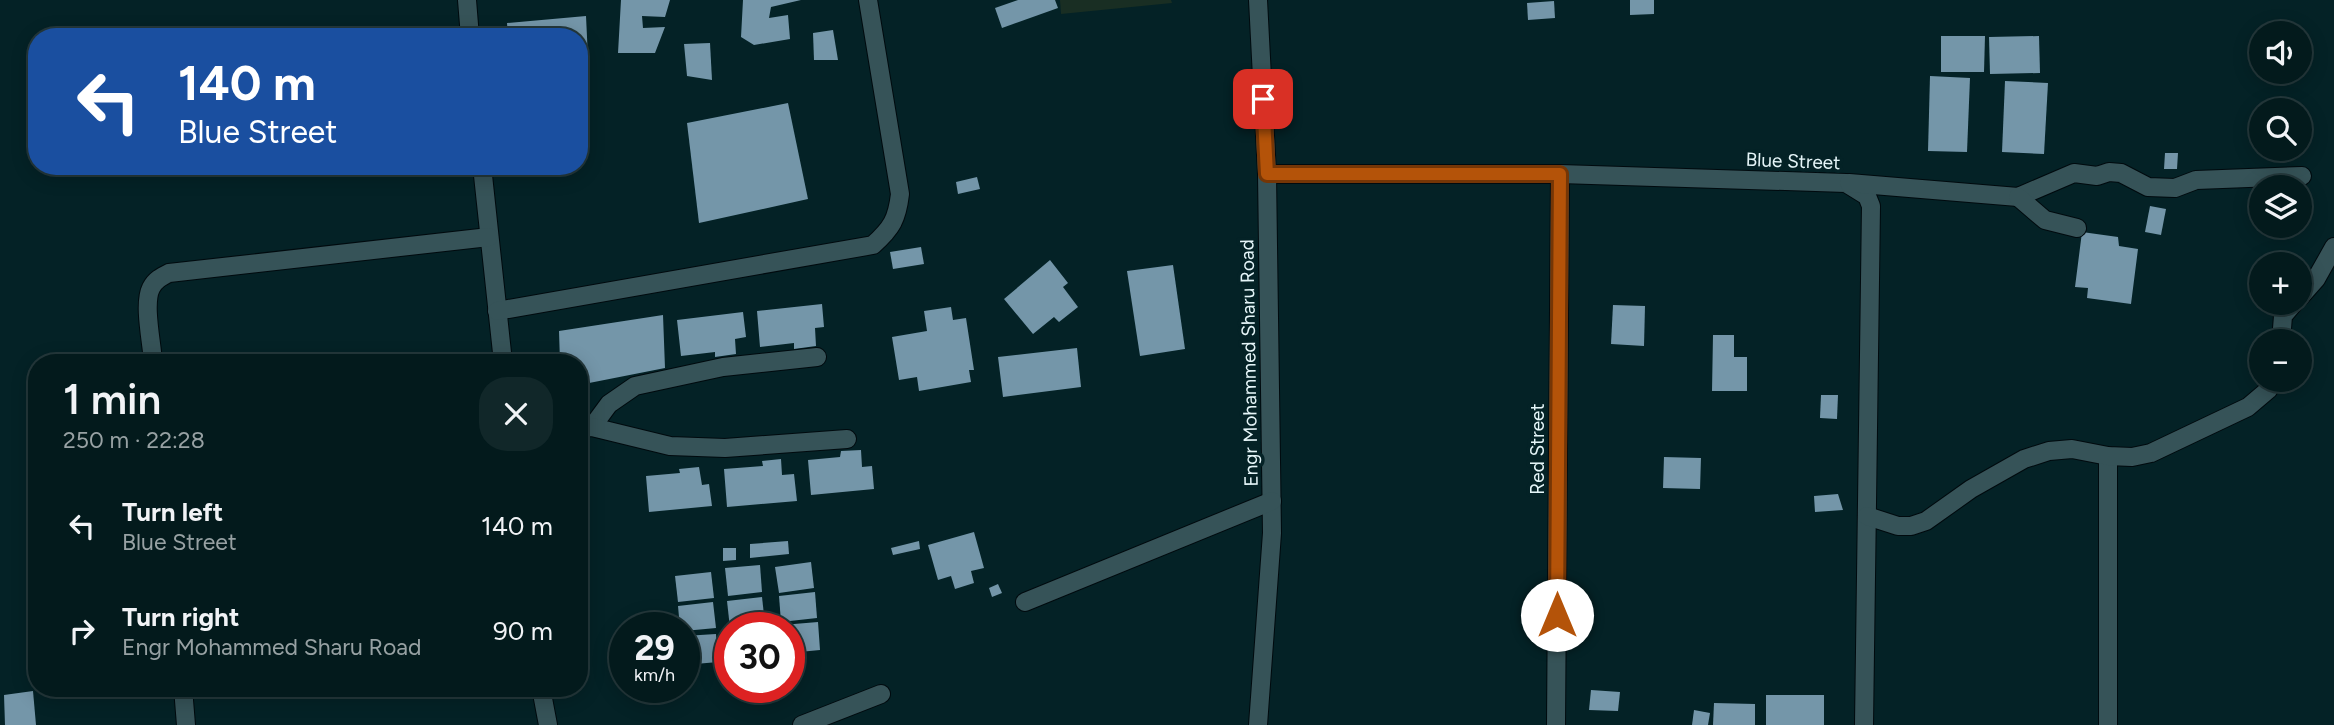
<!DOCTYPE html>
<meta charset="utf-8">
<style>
:root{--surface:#031a1c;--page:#112729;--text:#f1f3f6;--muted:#97a1a3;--line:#24383b}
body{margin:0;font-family:Figtree,sans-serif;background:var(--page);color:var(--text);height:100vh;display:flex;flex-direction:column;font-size:26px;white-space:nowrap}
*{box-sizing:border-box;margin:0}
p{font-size:23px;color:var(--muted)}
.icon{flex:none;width:38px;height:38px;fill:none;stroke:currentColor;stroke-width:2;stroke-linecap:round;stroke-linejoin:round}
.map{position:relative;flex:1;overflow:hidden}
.side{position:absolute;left:28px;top:354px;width:560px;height:343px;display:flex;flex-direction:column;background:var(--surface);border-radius:28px;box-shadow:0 4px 18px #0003,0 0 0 2px var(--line)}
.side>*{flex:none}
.guide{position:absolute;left:28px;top:28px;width:560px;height:147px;border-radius:28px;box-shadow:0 4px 18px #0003,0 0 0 2px var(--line);background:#1a4fa0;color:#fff;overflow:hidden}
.tools{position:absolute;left:2249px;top:21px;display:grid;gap:14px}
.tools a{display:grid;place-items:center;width:63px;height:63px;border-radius:50%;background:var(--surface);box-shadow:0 4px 18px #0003,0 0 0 2px var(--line);font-size:35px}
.speed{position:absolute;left:609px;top:612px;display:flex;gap:14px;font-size:35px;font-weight:700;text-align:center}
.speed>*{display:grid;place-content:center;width:91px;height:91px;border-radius:50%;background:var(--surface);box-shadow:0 4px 18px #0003,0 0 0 2px var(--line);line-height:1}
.speed small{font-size:18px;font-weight:400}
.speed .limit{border:10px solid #d22;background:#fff;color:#111}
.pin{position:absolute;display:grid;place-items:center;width:60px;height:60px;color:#fff;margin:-30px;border-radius:14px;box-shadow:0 4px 10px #0006}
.me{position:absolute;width:77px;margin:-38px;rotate:0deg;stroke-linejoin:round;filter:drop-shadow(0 0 5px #0008)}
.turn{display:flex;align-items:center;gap:24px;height:147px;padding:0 35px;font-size:32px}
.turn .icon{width:91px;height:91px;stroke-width:2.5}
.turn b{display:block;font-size:49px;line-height:60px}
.round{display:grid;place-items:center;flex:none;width:74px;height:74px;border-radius:28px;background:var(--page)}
.summary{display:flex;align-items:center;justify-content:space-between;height:119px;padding:0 35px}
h1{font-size:42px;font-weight:600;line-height:52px}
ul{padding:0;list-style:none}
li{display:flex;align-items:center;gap:21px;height:105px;padding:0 35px}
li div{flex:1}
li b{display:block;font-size:26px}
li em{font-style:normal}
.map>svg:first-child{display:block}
.green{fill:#192e23}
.building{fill:#7496a9}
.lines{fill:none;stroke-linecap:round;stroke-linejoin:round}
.street-casing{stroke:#000a0e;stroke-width:20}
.street{stroke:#365358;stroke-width:18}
.route-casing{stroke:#753606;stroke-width:18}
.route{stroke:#b45309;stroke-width:12}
.labels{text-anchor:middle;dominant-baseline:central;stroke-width:7;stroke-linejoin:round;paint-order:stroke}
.street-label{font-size:19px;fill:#e5f5f8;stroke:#042226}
</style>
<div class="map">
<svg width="2334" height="725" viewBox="0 0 2334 725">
<rect width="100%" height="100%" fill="#042226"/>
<path class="green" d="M 1060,0 L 1171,0 L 1172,3 L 1061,14 Z"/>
<g class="building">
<path d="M 621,0 L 670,0 L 665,17 L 642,16 L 643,28 L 665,27 L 655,53 L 618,53 Z"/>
<path d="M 743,0 L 801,0 L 771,7 L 769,18 L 788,15 L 790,39 L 754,45 L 741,37 Z"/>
<path d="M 1018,0 L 1055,0 L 1058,8 L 1002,28 L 995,8 Z"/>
<path d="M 1630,0 L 1654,0 L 1654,14 L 1630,15 Z"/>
<path d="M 1554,1 L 1555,18 L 1528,20 L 1527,3 Z"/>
<path d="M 586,16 L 590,100 L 579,101 L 579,37 L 508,37 L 507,23 Z"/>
<path d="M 833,30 L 838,60 L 814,60 L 813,33 Z"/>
<path d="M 1941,36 L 1985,36 L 1984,72 L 1941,72 Z"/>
<path d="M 2039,36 L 2040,73 L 1990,74 L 1989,37 Z"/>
<path d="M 710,43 L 712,80 L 687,76 L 684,44 Z"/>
<path d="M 1930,76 L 1970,78 L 1967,152 L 1928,151 Z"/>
<path d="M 2005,81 L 2048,83 L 2044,154 L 2002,152 Z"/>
<path d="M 788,103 L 808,199 L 699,223 L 687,123 Z"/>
<path d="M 2165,153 L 2178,153 L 2177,169 L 2164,169 Z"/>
<path d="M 977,177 L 980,189 L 958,194 L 956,182 Z"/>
<path d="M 2150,206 L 2166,209 L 2161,235 L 2145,232 Z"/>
<path d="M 2082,232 L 2118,237 L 2119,246 L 2138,249 L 2131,304 L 2087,298 L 2088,288 L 2075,287 Z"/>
<path d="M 921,247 L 924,264 L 893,269 L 890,252 Z"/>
<path d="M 1050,260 L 1068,283 L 1063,287 L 1078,307 L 1059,322 L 1054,317 L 1033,334 L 1004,299 Z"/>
<path d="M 1173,265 L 1185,349 L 1140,356 L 1127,271 Z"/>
<path d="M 822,304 L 824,327 L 815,328 L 816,346 L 794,349 L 794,343 L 760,347 L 757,311 Z"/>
<path d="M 1613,305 L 1645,306 L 1644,346 L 1611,344 Z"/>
<path d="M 951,307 L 953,320 L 966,318 L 974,370 L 969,370 L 971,382 L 919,391 L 917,377 L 899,380 L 892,337 L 927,331 L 924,311 Z"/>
<path d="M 743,312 L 746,337 L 735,339 L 736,354 L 715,357 L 715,352 L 681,356 L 677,320 Z"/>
<path d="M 663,315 L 665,368 L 579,385 L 579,362 L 560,362 L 559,331 Z"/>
<path d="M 1713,335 L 1734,335 L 1734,357 L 1747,357 L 1747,391 L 1712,391 Z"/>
<path d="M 1077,348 L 1081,387 L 1003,397 L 998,357 Z"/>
<path d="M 1821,395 L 1838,395 L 1837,419 L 1820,418 Z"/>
<path d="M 861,450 L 862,467 L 872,466 L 874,489 L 811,495 L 808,460 L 840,457 L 841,451 Z"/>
<path d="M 1664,457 L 1701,458 L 1700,489 L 1663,488 Z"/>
<path d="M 781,459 L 782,475 L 794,474 L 797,501 L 727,507 L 724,469 L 763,466 L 762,461 Z"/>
<path d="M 699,467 L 702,485 L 709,484 L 712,506 L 649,512 L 646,476 L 680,473 L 679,469 Z"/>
<path d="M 1838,494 L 1843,510 L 1815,512 L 1814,496 Z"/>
<path d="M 974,532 L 984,568 L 971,571 L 974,583 L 955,589 L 951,576 L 938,580 L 928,545 Z"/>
<path d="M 788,541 L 789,554 L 750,558 L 750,544 Z"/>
<path d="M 919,541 L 920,549 L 893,555 L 891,548 Z"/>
<path d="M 723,548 L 736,548 L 736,560 L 723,561 Z"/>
<path d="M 811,562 L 814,588 L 779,593 L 775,567 Z"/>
<path d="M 760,565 L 762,592 L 728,596 L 725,568 Z"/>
<path d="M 711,572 L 714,598 L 678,602 L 675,576 Z"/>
<path d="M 998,584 L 1002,593 L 992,597 L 989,588 Z"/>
<path d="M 815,592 L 817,618 L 781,622 L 779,596 Z"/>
<path d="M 762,597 L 765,624 L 730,628 L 727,601 Z"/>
<path d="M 585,598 L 589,618 L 579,620 L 579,599 Z"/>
<path d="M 713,602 L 716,628 L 684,631 L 684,628 L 680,628 L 678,606 Z"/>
<path d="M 818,622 L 820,650 L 789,653 L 789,628 L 783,628 L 782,625 Z"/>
<path d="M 716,634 L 718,662 L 684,665 L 684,636 Z"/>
<path d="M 1591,690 L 1620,692 L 1618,711 L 1589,710 Z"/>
<path d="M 33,691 L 36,725 L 5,725 L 4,695 Z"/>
<rect x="1766" y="695" width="58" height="30"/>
<path d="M 1714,703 L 1755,704 L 1755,725 L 1713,725 Z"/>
<path d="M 1694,710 L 1710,713 L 1708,725 L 1692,725 Z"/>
</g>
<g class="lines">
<defs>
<g id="street">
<path d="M 467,0 L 470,37"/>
<path d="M 1258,0 L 1267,174 L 1272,533 L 1258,725"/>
<path d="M 482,166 L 503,362"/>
<path d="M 1267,174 L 1560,174 L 1846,183 L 1867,196 L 1871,206 L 1864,725"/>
<path d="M 1849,183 L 2018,197 L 2074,173 L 2097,176 L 2109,172 L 2121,173 L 2148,187 L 2175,188 L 2196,180 L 2302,176"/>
<path d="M 2018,197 L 2045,220 L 2077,228"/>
<path d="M 2300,297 L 2316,279 L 2334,247"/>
<path d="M 497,311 L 873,245 C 892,228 897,219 900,194 L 868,0"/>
<path d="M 2281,341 L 2283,316 L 2294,303"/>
<path d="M 153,362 C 152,343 143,304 151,288 C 155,280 161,277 169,273 L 489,237"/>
<path d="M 592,427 L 609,404 L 635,386 L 723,367 L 817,357"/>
<path d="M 579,428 L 592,427 L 670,446 L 725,448 L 847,439"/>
<path d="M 2108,456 L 2108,725"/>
<path d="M 1867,516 L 1898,526 L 1911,526 L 1926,521 L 1971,489 L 2024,459 L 2049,451 L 2072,449 L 2108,456 L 2132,457 L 2151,453 L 2248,407 L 2268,390 L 2274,380"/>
<path d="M 1025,602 L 1272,501"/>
<path d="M 183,688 L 186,725"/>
<path d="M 541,688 L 548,725"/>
<path d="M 802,725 L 881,694"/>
<path d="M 1556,725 L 1560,174"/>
</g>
</defs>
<use href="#street" class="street-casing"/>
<use href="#street" class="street"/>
</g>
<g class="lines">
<defs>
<path id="route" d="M 1263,99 L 1267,174 L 1560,174 L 1557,615"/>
</defs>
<use href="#route" class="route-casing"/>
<use href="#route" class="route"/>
</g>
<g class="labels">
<g class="street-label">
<text transform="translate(1793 161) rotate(2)">Blue Street</text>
<text transform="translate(1249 363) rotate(-91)">Engr Mohammed Sharu Road</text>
<text transform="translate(1537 449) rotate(-90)">Red Street</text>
</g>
</g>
</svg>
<div class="tools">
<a><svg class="icon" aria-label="sound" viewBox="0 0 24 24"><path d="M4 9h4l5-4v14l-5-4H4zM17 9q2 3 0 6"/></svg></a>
<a><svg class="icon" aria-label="search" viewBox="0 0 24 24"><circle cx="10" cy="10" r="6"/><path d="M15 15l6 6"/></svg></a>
<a><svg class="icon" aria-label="layers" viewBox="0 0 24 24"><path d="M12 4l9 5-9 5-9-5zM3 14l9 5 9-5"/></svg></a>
<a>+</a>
<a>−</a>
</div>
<div class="speed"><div>29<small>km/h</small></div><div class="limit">30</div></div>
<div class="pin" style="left:1263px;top:99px;background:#d93025"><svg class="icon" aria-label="arrive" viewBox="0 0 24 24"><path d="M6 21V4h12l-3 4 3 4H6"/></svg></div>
<svg class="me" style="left:1557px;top:615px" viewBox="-20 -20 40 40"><circle r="19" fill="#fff"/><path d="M0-13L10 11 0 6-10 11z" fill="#b45309"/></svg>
<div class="guide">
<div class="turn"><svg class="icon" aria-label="left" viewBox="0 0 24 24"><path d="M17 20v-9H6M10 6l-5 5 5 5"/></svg><div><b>140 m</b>Blue Street</div></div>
</div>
<section class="side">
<div class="summary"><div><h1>1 min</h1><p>250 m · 22:28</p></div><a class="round"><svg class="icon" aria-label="close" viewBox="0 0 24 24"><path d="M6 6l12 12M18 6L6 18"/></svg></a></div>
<ul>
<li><svg class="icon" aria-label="left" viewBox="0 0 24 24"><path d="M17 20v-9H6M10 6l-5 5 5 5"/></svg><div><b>Turn left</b><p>Blue Street</p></div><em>140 m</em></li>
<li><svg class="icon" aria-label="right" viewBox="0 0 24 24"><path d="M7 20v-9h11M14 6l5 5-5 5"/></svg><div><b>Turn right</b><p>Engr Mohammed Sharu Road</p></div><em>90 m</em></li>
</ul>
</section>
</div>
